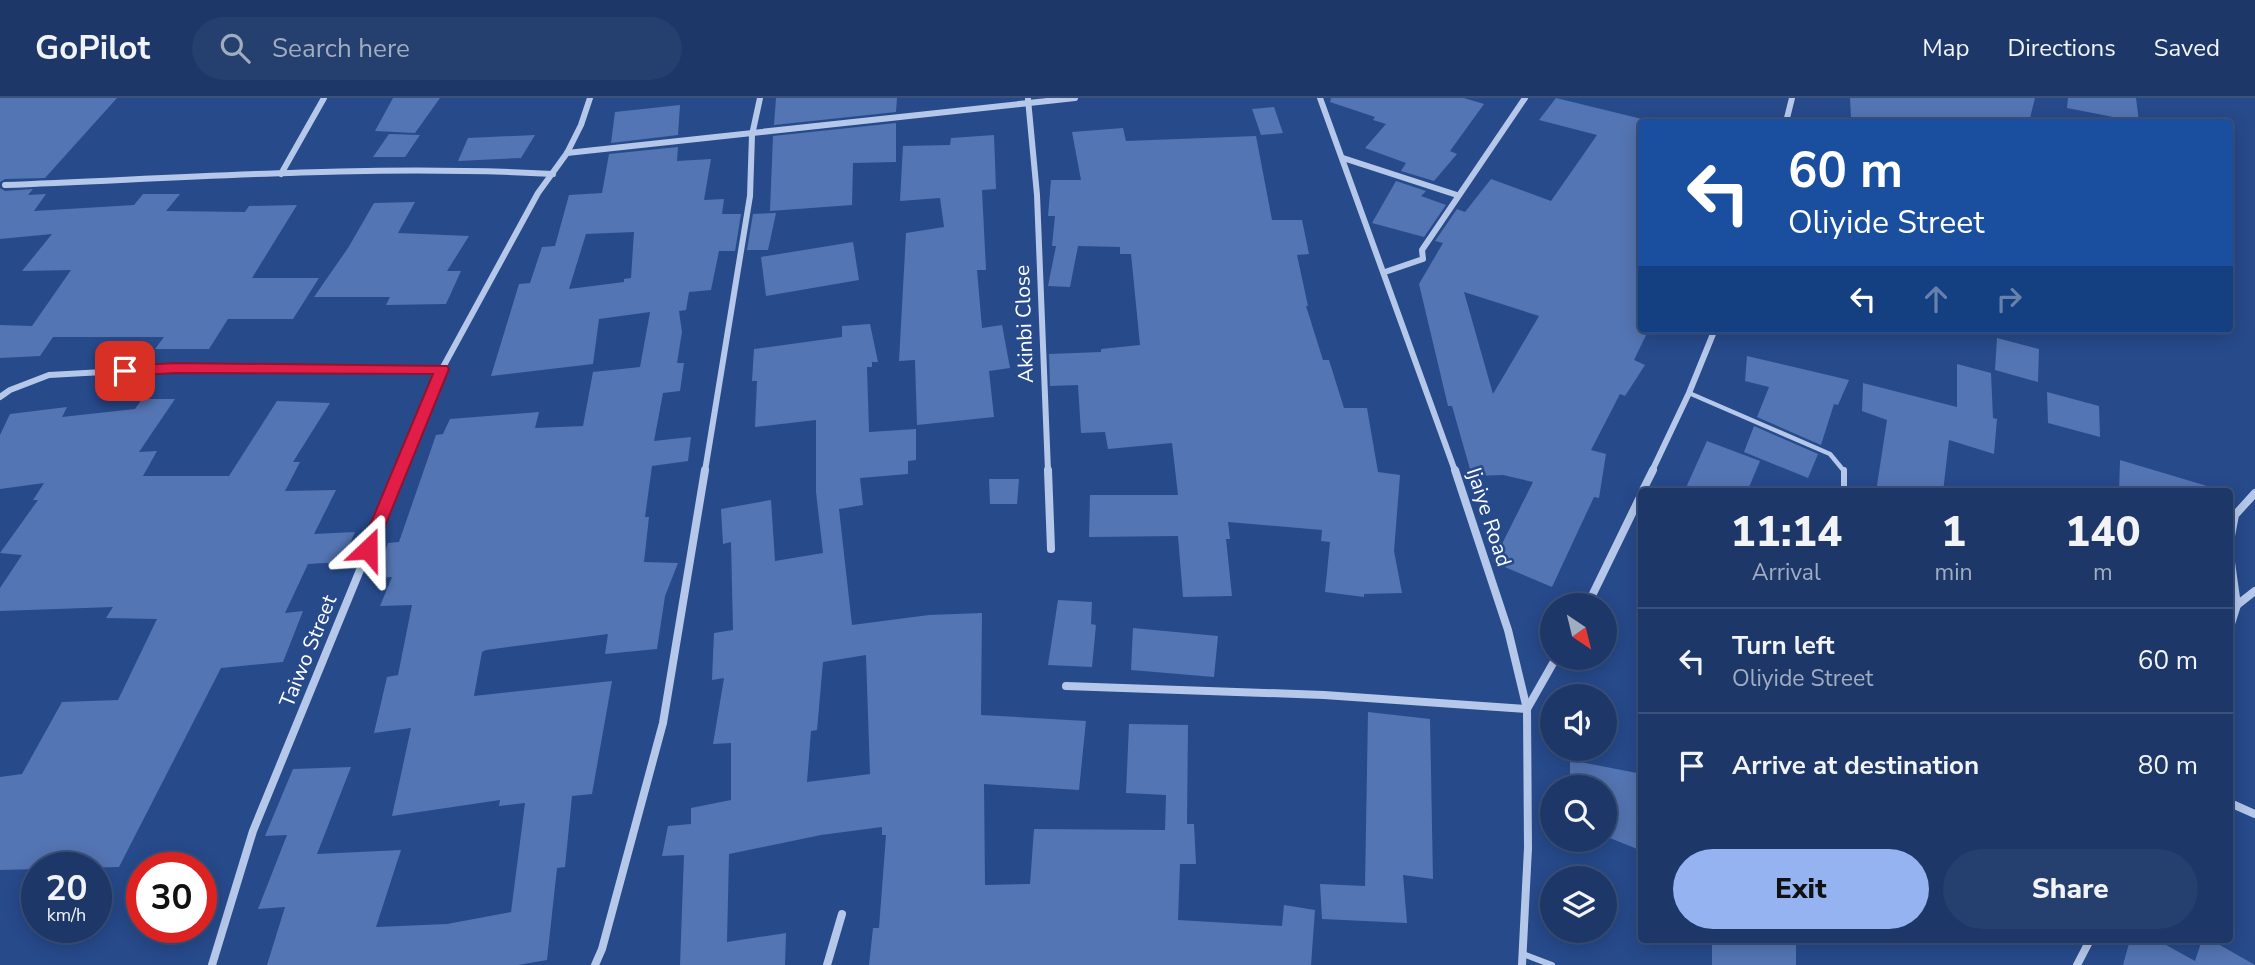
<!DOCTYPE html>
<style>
:root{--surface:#1d3868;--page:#253f6e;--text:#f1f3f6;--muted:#a0acc0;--line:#3b527c;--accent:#95b2f1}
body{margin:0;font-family:"Nunito Sans",sans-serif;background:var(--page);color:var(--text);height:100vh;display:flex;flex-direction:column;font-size:26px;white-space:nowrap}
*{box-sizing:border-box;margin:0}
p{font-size:23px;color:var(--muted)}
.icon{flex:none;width:38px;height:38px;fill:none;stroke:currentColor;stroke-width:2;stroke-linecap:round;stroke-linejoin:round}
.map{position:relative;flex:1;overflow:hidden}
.details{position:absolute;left:1638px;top:390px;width:595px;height:455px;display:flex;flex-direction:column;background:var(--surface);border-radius:7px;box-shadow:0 4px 18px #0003,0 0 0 2px var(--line)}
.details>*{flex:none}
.hud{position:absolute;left:1638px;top:21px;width:595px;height:214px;border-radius:7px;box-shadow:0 4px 18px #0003,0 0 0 2px var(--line);background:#1a4fa0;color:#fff;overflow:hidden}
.needle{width:46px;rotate:145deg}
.fabs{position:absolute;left:1540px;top:495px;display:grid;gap:14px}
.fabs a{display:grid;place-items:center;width:77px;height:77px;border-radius:50%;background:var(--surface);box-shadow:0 4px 18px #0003,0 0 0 2px var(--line);font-size:35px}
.speed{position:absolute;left:21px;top:754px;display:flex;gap:14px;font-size:35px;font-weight:700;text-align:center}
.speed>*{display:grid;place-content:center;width:91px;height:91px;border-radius:50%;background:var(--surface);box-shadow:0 4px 18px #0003,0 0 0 2px var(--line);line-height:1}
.speed small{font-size:18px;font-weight:400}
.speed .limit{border:10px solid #d22;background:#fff;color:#111}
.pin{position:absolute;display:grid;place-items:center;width:60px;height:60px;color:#fff;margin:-30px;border-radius:14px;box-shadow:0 4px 10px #0006}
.me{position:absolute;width:77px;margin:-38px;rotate:23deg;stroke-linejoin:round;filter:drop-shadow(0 0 5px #0008)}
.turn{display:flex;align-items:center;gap:24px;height:147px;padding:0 35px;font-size:32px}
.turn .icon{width:91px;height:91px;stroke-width:2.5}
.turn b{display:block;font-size:49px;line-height:60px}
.lanes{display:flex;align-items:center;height:66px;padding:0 35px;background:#0003;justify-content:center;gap:35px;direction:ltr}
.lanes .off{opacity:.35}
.eta{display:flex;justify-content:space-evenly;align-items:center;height:119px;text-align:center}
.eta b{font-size:42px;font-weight:800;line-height:49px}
.primary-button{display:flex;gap:14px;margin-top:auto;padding:14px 35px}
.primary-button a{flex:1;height:80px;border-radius:42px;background:var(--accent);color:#111;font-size:28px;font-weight:800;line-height:80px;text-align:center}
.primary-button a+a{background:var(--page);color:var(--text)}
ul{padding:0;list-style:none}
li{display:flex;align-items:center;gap:21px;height:105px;padding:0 35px;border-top:2px solid var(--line)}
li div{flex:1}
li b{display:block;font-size:26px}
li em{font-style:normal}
header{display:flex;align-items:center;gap:42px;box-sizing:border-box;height:98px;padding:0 35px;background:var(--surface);border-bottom:2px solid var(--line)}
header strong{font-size:33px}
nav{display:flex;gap:38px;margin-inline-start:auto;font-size:24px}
.search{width:490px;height:63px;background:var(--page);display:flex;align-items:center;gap:18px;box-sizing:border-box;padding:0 24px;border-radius:38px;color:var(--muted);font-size:26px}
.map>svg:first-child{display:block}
.building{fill:#5475b3;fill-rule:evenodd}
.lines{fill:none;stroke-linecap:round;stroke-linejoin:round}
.lane-far1{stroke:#b5c8ea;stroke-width:4.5}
.lane{stroke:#b5c8ea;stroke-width:6}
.street-far1{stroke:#b5c8ea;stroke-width:6}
.street{stroke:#b5c8ea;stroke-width:8}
.route{fill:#e11d48;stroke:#92132f;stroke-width:2}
.labels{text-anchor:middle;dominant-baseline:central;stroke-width:5;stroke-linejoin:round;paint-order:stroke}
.street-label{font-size:21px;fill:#fff;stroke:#274a8b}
</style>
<header>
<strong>GoPilot</strong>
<div class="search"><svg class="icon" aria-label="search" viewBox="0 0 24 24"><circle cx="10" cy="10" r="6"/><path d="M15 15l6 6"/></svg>Search here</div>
<nav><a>Map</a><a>Directions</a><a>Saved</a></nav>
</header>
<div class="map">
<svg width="2255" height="867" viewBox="0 0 2255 867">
<rect width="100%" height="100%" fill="#274a8b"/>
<g class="building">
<path d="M 0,0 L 117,0 L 45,80 L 5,81 L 0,84 Z"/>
<path d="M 393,0 L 440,0 L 415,35 L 375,33 Z"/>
<path d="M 776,0 L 897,0 L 896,14 L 774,27 Z"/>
<path d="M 1331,0 L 1464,0 L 1484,6 L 1450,53 L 1457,56 L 1434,83 L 1401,73 L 1406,65 L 1365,50 L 1386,26 L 1373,22 L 1375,19 L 1330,4 Z"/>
<path d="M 1556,0 L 1642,21 L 1642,231 L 1649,231 L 1634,262 L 1645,267 L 1625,298 L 1620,296 L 1591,352 L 1606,356 L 1599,400 L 1594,399 L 1552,489 L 1493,464 L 1533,384 L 1503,377 L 1472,378 L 1452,308 L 1448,308 L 1419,186 L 1443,145 L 1435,143 L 1457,111 L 1465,114 L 1491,81 L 1551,103 L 1597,37 L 1539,22 ZM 1464,194 L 1539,218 L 1493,296 Z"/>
<path d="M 1850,0 L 2035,0 L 2029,24 L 1875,24 L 1851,20 Z"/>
<path d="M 2068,0 L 2136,0 L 2139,24 L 2067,10 Z"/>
<path d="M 680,7 L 678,37 L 611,45 L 615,14 Z"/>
<path d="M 1274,9 L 1283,35 L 1261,37 L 1252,11 Z"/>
<path d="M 896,25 L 896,64 L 853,65 L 852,107 L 770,113 L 773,38 Z"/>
<path d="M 1123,30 L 1126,43 L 1256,38 L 1272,122 L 1302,122 L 1309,156 L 1297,157 L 1308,208 L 1306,208 L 1323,262 L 1329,262 L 1344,310 L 1367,310 L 1378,374 L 1400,377 L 1394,453 L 1402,495 L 1364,496 L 1364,499 L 1325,494 L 1330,444 L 1321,443 L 1322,432 L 1228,424 L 1230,441 L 1226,441 L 1232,498 L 1183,499 L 1178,438 L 1089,439 L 1090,397 L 1178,397 L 1172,345 L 1108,351 L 1105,334 L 1081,335 L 1078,287 L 1050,288 L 1049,256 L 1101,254 L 1101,251 L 1140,247 L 1131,156 L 1120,156 L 1120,149 L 1078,148 L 1070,189 L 1048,188 L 1056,148 L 1052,148 L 1055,118 L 1048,118 L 1051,82 L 1081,82 L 1072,34 Z"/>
<path d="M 389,36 L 420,37 L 405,59 L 373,59 Z"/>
<path d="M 535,37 L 521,60 L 458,63 L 468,40 Z"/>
<path d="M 994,37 L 996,91 L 982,92 L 986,172 L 977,172 L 982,230 L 1002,227 L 1010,270 L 989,273 L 994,319 L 917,327 L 915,262 L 899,263 L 906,135 L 944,129 L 940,100 L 900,103 L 903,48 L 950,47 L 951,40 Z"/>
<path d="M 678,49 L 677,63 L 711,61 L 704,102 L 724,101 L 722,116 L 741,116 L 735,153 L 719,153 L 711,192 L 689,194 L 686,212 L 679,213 L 682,234 L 677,265 L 684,265 L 680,293 L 663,295 L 654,343 L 691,339 L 688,363 L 652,368 L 645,419 L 649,419 L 644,464 L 678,465 L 665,498 L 657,551 L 605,556 L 608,536 L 486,552 L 482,554 L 474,598 L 612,583 L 592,696 L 572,698 L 565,769 L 557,770 L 547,862 L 518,867 L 267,867 L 285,809 L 258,811 L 287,737 L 265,738 L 293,671 L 351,669 L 317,756 L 401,752 L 376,829 L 447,826 L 511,814 L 525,705 L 499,708 L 500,702 L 392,718 L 411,630 L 374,635 L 387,579 L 398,577 L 412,507 L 380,508 L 392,479 L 376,480 L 388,445 L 399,444 L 436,337 L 443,336 L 450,321 L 539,314 L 535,330 L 583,328 L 593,274 L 640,269 L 650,214 L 599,221 L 593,266 L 491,278 L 519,186 L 530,185 L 542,149 L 555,148 L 569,97 L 602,95 L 609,56 ZM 634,134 L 631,180 L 624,181 L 624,184 L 569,191 L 586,136 Z"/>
<path d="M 1396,83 L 1426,93 L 1421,98 L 1446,107 L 1424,139 L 1372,125 Z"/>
<path d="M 0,90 L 5,93 L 33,91 L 28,97 L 46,96 L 34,113 L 134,107 L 143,96 L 180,96 L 166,113 L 245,114 L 249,108 L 297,107 L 252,180 L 319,180 L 293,221 L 228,221 L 209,251 L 155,251 L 164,239 L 53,239 L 40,258 L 0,260 L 0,227 L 32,228 L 71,172 L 22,173 L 52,136 L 0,141 Z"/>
<path d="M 415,104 L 398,135 L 469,138 L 447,173 L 461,173 L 446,206 L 386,207 L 390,199 L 314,199 L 348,150 L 374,105 Z"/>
<path d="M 776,115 L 768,152 L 747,152 L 753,116 Z"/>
<path d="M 853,144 L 859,182 L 766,198 L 761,159 Z"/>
<path d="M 870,226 L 878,264 L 872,264 L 872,269 L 867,269 L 869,334 L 916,331 L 916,362 L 908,363 L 908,376 L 860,380 L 863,407 L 839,411 L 852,527 L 929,517 L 982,515 L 981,617 L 1086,623 L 1079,692 L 984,686 L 985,787 L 1030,786 L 1034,731 L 1165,732 L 1166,697 L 1126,695 L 1129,626 L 1188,627 L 1187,726 L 1194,726 L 1196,766 L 1180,766 L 1178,822 L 1282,828 L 1284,807 L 1315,812 L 1311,867 L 869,867 L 873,830 L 879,830 L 886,737 L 882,737 L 882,729 L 821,737 L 729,756 L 727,844 L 786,835 L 785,867 L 680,867 L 684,757 L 662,758 L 668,728 L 691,726 L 691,710 L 731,702 L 731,645 L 713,646 L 724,580 L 712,582 L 714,535 L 733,532 L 731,444 L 723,446 L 721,411 L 771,402 L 775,463 L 823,455 L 816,394 L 816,322 L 755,329 L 757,283 L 752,283 L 754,251 L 842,239 L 842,228 ZM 866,557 L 870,676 L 807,684 L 811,633 L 817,632 L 823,564 Z"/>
<path d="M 1997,240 L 2039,251 L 2038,284 L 1995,272 Z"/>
<path d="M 1747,258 L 1849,282 L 1838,307 L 1834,306 L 1821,347 L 1757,319 L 1769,289 L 1745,283 Z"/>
<path d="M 1957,266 L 1991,275 L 1993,320 L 1997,321 L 1994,356 L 1949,342 L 1943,394 L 1876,394 L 1887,322 L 1862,313 L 1863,285 L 1957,309 Z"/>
<path d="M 2047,294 L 2099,308 L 2100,339 L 2048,325 Z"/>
<path d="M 142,301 L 175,301 L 139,354 L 157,353 L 143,378 L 229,378 L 277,303 L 330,305 L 293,364 L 300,364 L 285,393 L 336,392 L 314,436 L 355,434 L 342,464 L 308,466 L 285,515 L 303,513 L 283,564 L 221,570 L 119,769 L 0,772 L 0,679 L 22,676 L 62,604 L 118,602 L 157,521 L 106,520 L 113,509 L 0,513 L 0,490 L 22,457 L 0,455 L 38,402 L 33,402 L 44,385 L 0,391 L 0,337 L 10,316 L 67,309 L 62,319 L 135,311 Z"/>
<path d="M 1754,328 L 1818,356 L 1808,380 L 1744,354 Z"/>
<path d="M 1707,343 L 1760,363 L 1747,394 L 1684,394 Z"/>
<path d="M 2120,362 L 2207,388 L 2206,394 L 2119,394 Z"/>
<path d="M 989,381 L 1019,381 L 1017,406 L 990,406 Z"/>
<path d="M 1058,502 L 1092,504 L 1091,526 L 1096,527 L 1092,569 L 1048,567 Z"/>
<path d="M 1133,530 L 1218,538 L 1214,579 L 1131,572 Z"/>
<path d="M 1368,614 L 1430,621 L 1433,781 L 1403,777 L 1407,825 L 1322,821 L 1320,786 L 1365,788 Z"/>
<path d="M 1570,662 L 1642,676 L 1642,753 L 1605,738 L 1605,690 L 1570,690 Z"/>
<rect x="1712" y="842" width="84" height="25"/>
<path d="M 2130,842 L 2157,842 L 2195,863 L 2202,842 L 2211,842 L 2255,867 L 2123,867 Z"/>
</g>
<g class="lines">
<path class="lane-far1" d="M 1689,295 L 1830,356 L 1844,373"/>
<g class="lane">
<path d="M 1844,372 L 1844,394"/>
<path d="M 1523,856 L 1552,867"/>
</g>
<g class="street-far1">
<path d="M 1320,0 L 1455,373"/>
<path d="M 1028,1 L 1037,97 L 1048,373"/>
<path d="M 1786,24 L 1792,0"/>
<path d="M 567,55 L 1075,0"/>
<path d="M 1343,60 L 1457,97"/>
<path d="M 281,76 L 324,0"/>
<path d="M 5,87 C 186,80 372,66 553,76"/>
<path d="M 1385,174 L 1423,161 L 1422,152 L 1525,0"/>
<path d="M 0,299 L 10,292 L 49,277 L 176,270 L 442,271"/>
<path d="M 400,373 L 442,271 L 538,95 L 567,55 L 581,27 L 590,0"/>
<path d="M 705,373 L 750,98 L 752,37 L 760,0"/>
<path d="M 1652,373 L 1689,295 L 1715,231"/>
</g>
<g class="street">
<path d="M 1048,372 L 1051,451"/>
<path d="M 1455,372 L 1508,532 L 1527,611 L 1528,750 L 1522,867"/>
<path d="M 1642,394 L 1653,372"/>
<path d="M 2230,443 L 2235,417 L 2255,395"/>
<path d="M 2230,457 L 2237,507"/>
<path d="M 1587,508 L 1642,395"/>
<path d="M 2230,529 L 2237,507 L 2255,493"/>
<path d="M 1066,588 L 1324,597 L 1527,611 L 1556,560"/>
<path d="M 2230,705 L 2255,716"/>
<path d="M 212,867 L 253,733 L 401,372"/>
<path d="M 595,867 L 602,851 L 663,625 L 705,372"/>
<path d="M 827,867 L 842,816"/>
<path d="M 2077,867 L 2090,842"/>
</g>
</g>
<path class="route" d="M 176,265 L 447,268 L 449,271 L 374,455 L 368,457 L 360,451 L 433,276 L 176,275 L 125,278 L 118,273 L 125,268 Z"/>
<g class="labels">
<g class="street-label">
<text transform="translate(1024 226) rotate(-92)">Akinbi Close</text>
<text transform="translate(1489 419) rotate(72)">Ijaiye Road</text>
<text transform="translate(308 553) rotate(-68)">Taiwo Street</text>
</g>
</g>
</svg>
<div class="fabs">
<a><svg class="needle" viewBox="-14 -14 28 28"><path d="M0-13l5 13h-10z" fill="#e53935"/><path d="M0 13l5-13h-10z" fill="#a0acc0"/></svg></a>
<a><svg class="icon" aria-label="sound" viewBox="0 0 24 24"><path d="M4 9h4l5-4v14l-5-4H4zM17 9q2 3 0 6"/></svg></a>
<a><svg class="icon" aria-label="search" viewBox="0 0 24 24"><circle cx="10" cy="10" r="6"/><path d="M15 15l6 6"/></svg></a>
<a><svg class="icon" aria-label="layers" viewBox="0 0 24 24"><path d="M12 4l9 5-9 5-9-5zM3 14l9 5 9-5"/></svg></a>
</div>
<div class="speed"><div>20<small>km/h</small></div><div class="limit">30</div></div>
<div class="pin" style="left:125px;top:273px;background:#d93025"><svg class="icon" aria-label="arrive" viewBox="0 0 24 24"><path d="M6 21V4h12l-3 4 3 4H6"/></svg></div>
<svg class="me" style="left:368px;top:451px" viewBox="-20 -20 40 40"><path d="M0-17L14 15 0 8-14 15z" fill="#e11d48" stroke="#fff" stroke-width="4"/></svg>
<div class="hud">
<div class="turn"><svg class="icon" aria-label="left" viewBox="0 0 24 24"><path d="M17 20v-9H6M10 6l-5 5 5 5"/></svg><div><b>60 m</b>Oliyide Street</div></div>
<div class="lanes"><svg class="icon" aria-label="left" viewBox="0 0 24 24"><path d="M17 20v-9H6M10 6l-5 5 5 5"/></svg><svg class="icon off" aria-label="ahead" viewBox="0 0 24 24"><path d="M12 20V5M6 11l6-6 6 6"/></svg><svg class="icon off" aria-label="right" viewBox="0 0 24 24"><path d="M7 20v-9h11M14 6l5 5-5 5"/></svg></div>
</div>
<section class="details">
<div class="eta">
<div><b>11:14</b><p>Arrival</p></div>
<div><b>1</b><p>min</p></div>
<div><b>140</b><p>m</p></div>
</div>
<ul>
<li><svg class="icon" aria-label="left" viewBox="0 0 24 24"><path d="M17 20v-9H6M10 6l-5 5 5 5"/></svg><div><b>Turn left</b><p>Oliyide Street</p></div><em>60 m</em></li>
<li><svg class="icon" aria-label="arrive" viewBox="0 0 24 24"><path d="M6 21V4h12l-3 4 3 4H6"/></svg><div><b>Arrive at destination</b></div><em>80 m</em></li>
</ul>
<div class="primary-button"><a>Exit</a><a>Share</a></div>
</section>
</div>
